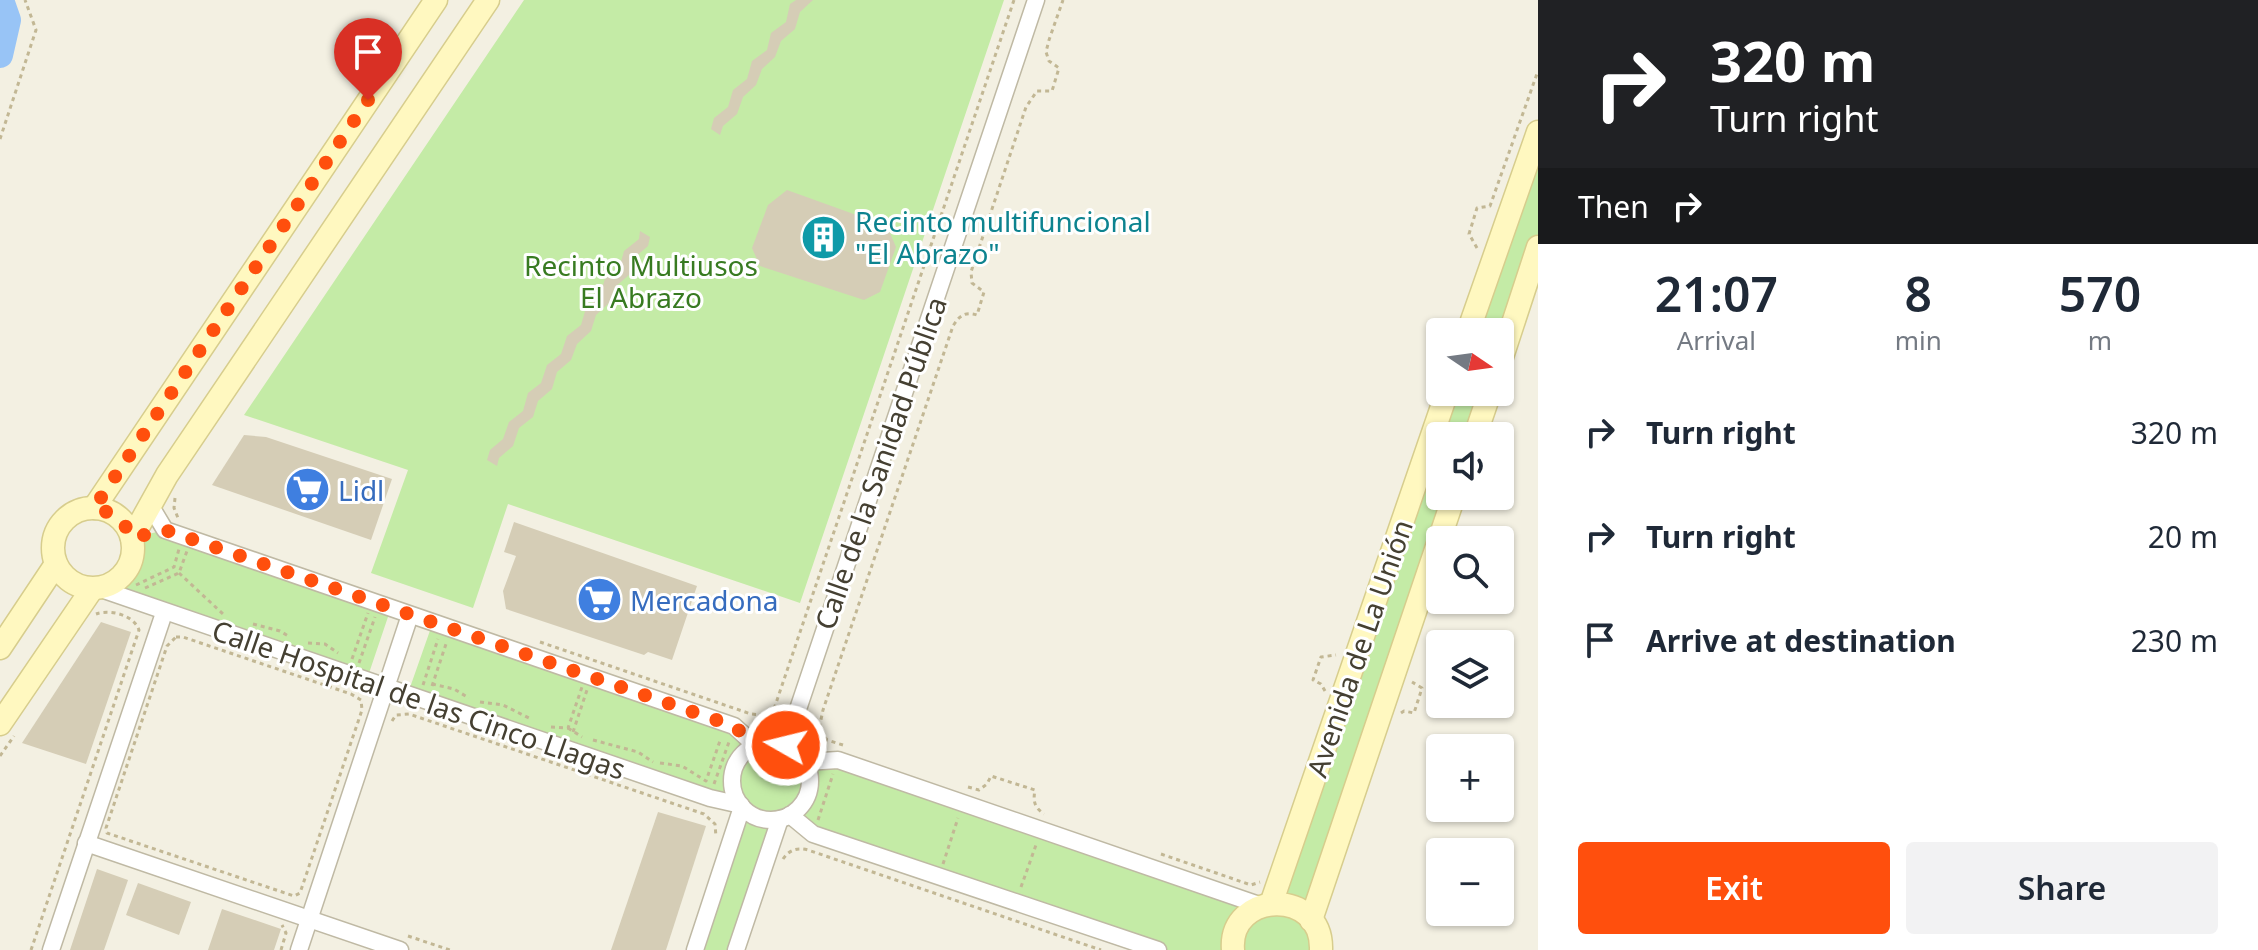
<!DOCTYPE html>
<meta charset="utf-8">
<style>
:root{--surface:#fff;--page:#f2f2f3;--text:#1f2937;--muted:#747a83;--accent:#ff4f0d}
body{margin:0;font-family:"Noto Sans",sans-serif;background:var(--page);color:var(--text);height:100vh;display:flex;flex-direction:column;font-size:30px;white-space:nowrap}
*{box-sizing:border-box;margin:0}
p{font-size:26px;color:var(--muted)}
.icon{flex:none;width:44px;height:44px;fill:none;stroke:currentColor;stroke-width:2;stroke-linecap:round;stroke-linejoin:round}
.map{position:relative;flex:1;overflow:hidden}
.panel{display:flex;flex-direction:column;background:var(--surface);width:720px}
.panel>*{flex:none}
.banner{background:#202124;color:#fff;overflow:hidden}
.needle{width:52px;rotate:103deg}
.controls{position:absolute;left:1426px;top:318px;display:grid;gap:16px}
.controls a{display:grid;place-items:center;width:88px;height:88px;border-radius:8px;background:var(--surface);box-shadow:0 2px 6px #0004;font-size:40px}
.pin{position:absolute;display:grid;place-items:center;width:68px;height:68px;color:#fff;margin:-82px -34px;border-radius:50% 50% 50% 0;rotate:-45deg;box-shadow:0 0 8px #0007}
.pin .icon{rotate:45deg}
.me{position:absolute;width:88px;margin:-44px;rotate:278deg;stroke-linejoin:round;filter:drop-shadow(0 0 6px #0008)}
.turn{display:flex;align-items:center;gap:28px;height:168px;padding:0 40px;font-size:36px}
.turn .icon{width:104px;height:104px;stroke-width:2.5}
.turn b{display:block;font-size:56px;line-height:68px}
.then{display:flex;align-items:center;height:76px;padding:0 40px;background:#0003;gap:16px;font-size:30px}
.eta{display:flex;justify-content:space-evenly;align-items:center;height:136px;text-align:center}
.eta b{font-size:48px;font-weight:600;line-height:56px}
.cta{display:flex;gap:16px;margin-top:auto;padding:16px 40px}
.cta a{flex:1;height:92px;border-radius:8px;background:var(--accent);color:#fff;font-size:32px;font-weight:600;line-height:92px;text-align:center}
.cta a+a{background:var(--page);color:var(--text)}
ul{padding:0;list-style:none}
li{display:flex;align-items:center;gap:24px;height:104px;padding:0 40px}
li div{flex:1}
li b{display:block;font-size:30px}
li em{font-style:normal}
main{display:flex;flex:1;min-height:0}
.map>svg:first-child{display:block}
.green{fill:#c4eba6}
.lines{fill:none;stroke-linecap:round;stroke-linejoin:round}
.river{stroke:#98c4f6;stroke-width:26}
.building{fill:#d5cdb6}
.minor-casing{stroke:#bfb9a4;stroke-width:19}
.secondary-casing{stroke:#d7cd8d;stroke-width:25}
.path{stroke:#c2b794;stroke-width:3;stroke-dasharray:4 4;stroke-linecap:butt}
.minor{stroke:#fff;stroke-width:16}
.secondary{stroke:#fff8c0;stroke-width:22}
.route{stroke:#ff4f0d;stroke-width:14;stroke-dasharray:0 25.2}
.labels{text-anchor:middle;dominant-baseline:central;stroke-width:6;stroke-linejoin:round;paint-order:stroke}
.culture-label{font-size:28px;fill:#0d838f;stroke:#fff;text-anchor:start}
.park-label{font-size:28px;fill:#387b21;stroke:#fff}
.street-label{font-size:28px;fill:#454032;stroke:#fff}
.shop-label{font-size:28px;fill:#366cbe;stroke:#fff;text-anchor:start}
</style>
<main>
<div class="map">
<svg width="1538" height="950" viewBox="0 0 1538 950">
<rect width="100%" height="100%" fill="#f3f0e2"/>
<g class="green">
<path d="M 524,0 L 1004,0 L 800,603 L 508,504 L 473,608 L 371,573 L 408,470 L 244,415 Z"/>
<path d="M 1538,132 L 1538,247 L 1500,332 L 1468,332 Z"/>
<path d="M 1447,392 L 1490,392 L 1475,436 L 1440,436 L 1440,496 L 1454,496 L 1320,887 L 1321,950 L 1158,950 L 813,834 L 790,815 L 736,950 L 695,950 L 740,805 L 407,696 L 433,622 L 734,726 L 755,745 C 776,739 793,744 806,762 L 838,760 L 1262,906 Z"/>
<path d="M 165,530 L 391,608 L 366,682 L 109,585 C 128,574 135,559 132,538 Z"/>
</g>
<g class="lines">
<path class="river" d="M 0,55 L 8,20 L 1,0"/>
</g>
<g class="building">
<path d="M 796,0 L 813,0 L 800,12 L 795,29 L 781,41 L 775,57 L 762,69 L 756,85 L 743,97 L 737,114 L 723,126 L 720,135 L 711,129 L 714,118 L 728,107 L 733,90 L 747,79 L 752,61 L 767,50 L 771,33 L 786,22 L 790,4 Z"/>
<path d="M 787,190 L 887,226 L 896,247 L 880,292 L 864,300 L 760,266 L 752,248 L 768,205 Z"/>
<path d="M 640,231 L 650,237 L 648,246 L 634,258 L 629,275 L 615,287 L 609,303 L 596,315 L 591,331 L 577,344 L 571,360 L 557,372 L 552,389 L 538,401 L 533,417 L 519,428 L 513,446 L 499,458 L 497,466 L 487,460 L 490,450 L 503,439 L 509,422 L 523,411 L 528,393 L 541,383 L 547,365 L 561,354 L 567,336 L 581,325 L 586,308 L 599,297 L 605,279 L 619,269 L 624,251 L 639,239 Z"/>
<path d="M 244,435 L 266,437 L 392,479 L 371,540 L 212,485 Z"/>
<path d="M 514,522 L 697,586 L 672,660 L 648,652 L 644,655 L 506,609 L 503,591 L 516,556 L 504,552 Z"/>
<path d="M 101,622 L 131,632 L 86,764 L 22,743 Z"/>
<path d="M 658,812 L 706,826 L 666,950 L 611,950 Z"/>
<path d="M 97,869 L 128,880 L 104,950 L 70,950 Z"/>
<path d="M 138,883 L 191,902 L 179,935 L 126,915 Z"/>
<path d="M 222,909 L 281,929 L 274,950 L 208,950 Z"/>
</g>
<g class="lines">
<defs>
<g id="minor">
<path d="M 150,505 L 165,530 L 734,726 L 755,745"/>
<path d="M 98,588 L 710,798 L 741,805"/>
<circle cx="771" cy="781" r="39"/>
<path d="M 786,745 L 1036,0"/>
<path d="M 806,762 L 838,760 L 1262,906"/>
<path d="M 790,815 L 813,834 L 1158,950"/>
<path d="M 86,843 L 400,950"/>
<path d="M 51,950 L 164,613"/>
<path d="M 299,950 L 410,615"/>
<path d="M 695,950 L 742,807"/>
<path d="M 736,950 L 780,819"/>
</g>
<g id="secondary">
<path d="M 1468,332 L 1538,132"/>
<path d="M 1500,363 L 1538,247"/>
<path d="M 1475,436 L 1490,392"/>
<path d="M 94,508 L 436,0"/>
<circle cx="93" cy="548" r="40"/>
<path d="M 132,538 L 167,475 L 488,0"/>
<path d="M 0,648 L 56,564"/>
<path d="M 0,724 L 92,589"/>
<path d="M 1271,904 L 1447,392"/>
<path d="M 1311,920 L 1454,496"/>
<path d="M 1233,950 C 1228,891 1323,887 1321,950"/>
</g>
</defs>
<use href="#minor" class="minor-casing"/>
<use href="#secondary" class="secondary-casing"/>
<g class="path">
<path d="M 0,139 L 36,30 L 25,0"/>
<path d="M 1477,248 L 1469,234 L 1477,208 L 1490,206 L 1538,71"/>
<path d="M 1434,380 L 1440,361"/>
<path d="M 175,498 L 174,508 L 178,518"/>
<path d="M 179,573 L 223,614"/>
<path d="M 136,585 L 174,567 L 179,549"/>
<path d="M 145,588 L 179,573 L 187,551"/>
<path d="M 253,624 L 280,631 L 290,637"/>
<path d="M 176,637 L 183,637 L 351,694 L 361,700 L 362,710 L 300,893 L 294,896 L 107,833 L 106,828 L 167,646 Z"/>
<path d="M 540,642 L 751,714 L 763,715 L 774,709 L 1014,0"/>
<path d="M 308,643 L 325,644 L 338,653"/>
<path d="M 352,659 L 368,613"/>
<path d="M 359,663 L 375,617"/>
<path d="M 432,684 L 454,689 L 469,698"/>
<path d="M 423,685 L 438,639"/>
<path d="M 432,686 L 446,644"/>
<path d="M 1325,691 L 1321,684 L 1313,680 L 1321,657 L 1336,655"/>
<path d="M 480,702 L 503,705 L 529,718"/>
<path d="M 1401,713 L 1404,711 L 1414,713 L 1422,688 L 1412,682"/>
<path d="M 392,721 L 396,715 L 409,714 L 704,814 L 715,824 L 716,837"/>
<path d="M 551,727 L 568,728 L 582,687"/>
<path d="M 568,728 L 582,737"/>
<path d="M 573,732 L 587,690"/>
<path d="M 593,740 L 638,752 L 653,762"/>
<path d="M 843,745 L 827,740 L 819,729 L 823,710 L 953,326 C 959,316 965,311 977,315 L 984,292 L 972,283 L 971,272 L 1026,107 L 1037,91 L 1052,91 L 1059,68 L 1049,61 L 1046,52 L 1049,40 L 1063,0"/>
<path d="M 0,756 L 14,736"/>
<path d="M 660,763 L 682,766 L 706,781 L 721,738"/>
<path d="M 714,784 L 729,742"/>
<path d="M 968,787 L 979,790 L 987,784 L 991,776 L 1035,790 C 1033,801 1034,807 1044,814"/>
<path d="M 818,820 L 833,774"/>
<path d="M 1161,854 L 1251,885 L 1260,882"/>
<path d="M 783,859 C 789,850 797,847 808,850 L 1101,950"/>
<path d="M 943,864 L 958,818"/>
<path d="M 1021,887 L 1036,845"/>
<path d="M 408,936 L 450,950"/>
<path d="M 31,950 L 139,630 C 134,615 110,609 96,614"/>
<path d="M 281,950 L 286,933 L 282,925"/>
</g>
<use href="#minor" class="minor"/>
<use href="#secondary" class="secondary"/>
</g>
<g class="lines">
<path class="route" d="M 368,100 L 94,508 C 114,513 123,519 132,538 L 165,530 L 734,726 L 755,745 L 767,741 L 786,745"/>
</g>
<defs>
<symbol id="building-disc" viewBox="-11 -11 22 22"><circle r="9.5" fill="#0f9aa8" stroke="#fff"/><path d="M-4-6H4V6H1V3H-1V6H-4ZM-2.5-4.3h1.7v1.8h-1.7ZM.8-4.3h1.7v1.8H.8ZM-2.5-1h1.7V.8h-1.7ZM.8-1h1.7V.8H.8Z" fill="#fff"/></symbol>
<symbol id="supermarket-disc" viewBox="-11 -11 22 22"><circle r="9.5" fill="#3f7fe0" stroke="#fff"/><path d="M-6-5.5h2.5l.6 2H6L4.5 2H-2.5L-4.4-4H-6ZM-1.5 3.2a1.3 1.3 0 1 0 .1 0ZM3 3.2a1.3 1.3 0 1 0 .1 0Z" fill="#fff"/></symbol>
</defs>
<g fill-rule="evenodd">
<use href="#building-disc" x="798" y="212" width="51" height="51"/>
<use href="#supermarket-disc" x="282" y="464" width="51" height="51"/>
<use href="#supermarket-disc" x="574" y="574" width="51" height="51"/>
</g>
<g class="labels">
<g class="culture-label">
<text x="855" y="221">Recinto multifuncional<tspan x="855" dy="32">"El Abrazo"</tspan></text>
</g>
<g class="park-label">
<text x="641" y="265">Recinto Multiusos<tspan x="641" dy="32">El Abrazo</tspan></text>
</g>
<g class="street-label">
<text transform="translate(880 463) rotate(-71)">Calle de la Sanidad Pública</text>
<text transform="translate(1359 648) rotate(-71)">Avenida de La Unión</text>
<text transform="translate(419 699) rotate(19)">Calle Hospital de las Cinco Llagas</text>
</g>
<g class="shop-label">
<text x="338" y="490">Lidl</text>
<text x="630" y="600">Mercadona</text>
</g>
</g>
</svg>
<div class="controls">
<a><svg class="needle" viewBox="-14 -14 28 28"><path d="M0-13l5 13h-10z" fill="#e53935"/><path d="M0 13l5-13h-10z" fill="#747a83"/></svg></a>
<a><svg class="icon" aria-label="sound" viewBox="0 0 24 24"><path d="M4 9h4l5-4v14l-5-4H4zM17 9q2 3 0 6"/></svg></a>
<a><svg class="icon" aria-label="search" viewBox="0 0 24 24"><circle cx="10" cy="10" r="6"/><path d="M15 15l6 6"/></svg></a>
<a><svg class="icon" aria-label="layers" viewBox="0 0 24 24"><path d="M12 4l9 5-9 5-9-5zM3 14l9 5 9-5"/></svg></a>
<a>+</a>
<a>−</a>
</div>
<div class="pin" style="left:368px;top:100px;background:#d93025"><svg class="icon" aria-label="arrive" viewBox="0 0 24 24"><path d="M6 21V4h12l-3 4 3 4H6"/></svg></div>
<svg class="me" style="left:786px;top:745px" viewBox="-20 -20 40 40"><circle r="17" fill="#ff4f0d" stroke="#fff" stroke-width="3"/><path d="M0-11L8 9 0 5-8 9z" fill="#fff"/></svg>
</div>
<section class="panel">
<div class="banner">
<div class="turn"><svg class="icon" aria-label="right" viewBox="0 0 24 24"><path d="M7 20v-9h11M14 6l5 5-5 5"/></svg><div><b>320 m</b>Turn right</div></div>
<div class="then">Then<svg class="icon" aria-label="right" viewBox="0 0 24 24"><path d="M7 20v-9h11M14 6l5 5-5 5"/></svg></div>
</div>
<div class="eta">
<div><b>21:07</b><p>Arrival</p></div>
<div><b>8</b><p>min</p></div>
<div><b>570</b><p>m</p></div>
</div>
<ul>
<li><svg class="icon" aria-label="right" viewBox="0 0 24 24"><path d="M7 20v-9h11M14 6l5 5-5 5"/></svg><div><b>Turn right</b></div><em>320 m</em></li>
<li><svg class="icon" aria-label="right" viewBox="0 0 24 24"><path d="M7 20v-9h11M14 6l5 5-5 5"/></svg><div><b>Turn right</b></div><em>20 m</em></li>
<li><svg class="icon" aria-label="arrive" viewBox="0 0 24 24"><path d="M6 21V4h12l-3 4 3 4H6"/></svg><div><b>Arrive at destination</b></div><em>230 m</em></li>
</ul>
<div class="cta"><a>Exit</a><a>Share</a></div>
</section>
</main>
